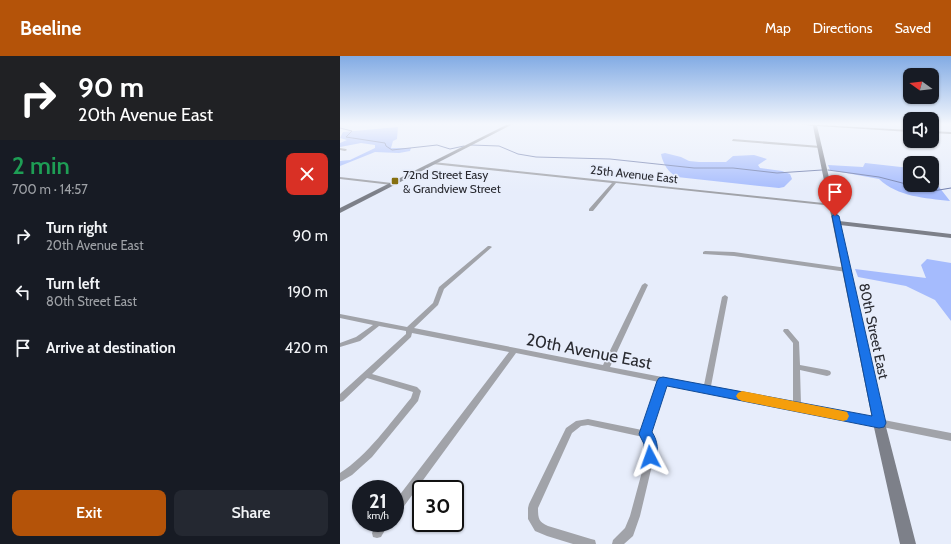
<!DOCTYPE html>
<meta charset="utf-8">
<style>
:root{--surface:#171b24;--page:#242831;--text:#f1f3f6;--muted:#9ea1a6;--accent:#b45309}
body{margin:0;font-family:Cabin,sans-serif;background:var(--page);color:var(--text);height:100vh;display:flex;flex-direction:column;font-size:15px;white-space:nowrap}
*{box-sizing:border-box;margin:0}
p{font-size:13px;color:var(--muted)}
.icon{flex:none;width:22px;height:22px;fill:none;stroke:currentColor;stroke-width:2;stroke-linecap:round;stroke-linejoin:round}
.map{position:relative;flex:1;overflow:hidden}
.side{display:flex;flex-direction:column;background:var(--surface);width:340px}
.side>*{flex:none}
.top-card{background:#202124;color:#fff;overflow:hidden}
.needle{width:26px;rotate:285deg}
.tools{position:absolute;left:563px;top:12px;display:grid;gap:8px}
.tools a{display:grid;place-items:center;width:36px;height:36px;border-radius:8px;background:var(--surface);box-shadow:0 1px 3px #0004;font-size:20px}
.speed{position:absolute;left:12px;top:424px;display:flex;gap:8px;font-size:20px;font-weight:700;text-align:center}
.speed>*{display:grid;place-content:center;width:52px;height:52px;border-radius:50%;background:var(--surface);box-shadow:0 1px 3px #0004;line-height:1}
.speed small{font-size:10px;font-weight:400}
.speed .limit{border:2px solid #111;border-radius:6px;background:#fff;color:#111}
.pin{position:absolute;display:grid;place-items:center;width:34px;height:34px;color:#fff;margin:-41px -17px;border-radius:50% 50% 50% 0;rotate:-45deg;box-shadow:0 0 4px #0007}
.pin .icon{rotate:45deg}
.me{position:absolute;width:44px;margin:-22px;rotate:356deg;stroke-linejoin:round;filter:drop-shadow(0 0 3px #0008)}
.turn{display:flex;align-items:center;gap:14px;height:84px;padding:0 12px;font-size:18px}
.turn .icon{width:52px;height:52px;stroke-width:2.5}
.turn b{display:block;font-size:28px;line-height:34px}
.round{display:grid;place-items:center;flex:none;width:42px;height:42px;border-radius:8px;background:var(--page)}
.headline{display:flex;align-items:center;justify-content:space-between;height:68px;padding:0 12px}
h1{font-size:24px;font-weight:600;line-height:30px;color:#1e9e55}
.button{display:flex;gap:8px;margin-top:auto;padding:8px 12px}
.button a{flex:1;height:46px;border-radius:8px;background:var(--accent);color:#fff;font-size:16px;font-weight:600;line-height:46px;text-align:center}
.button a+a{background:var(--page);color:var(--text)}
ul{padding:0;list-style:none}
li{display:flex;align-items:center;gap:12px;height:56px;padding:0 12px}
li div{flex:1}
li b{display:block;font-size:15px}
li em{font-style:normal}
header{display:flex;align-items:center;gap:24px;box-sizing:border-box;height:56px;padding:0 20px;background:var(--accent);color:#fff}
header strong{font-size:19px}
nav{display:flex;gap:22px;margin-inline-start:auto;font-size:14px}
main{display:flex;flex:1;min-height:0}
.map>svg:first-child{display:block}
.forest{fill:#a5bbfd}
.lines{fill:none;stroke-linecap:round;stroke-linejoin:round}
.stream{stroke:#6c7aa9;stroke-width:1}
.street{fill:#a1a3a9;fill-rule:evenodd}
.secondary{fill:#7d8089;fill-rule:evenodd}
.route{fill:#1a73e8;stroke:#114b97}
.slow{fill:#f59e0b}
.poi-dot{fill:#867010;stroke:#e7edfb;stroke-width:1.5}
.labels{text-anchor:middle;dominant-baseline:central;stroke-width:3.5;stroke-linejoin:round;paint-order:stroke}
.far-poi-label{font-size:12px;fill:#292a30;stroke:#e7edfb;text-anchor:start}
.far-street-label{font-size:12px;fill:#292a30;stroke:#e7edfb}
.street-label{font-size:14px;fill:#292a30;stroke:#e7edfb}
.near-street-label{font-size:17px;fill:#292a30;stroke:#e7edfb}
</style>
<header>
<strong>Beeline</strong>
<nav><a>Map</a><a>Directions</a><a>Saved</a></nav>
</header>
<main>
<section class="side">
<div class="top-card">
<div class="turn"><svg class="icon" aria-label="right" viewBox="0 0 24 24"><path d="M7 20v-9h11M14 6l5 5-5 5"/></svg><div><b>90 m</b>20th Avenue East</div></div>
</div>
<div class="headline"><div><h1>2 min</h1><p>700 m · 14:57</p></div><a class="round" style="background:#d93025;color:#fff"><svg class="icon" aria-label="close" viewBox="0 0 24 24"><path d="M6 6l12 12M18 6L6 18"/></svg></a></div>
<ul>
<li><svg class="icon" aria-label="right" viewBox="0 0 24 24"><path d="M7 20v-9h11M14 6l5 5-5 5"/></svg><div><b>Turn right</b><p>20th Avenue East</p></div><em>90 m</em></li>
<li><svg class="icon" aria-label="left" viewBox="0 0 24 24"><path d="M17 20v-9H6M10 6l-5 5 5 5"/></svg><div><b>Turn left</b><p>80th Street East</p></div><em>190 m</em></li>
<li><svg class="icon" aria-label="arrive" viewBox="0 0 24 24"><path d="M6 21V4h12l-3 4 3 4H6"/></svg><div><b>Arrive at destination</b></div><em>420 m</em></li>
</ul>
<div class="button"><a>Exit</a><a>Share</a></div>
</section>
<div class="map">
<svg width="611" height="488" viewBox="0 0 611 488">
<rect width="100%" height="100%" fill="#e7edfb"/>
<g class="forest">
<path d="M 58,71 L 57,83 L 53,85 L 51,92 L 71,92 L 70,95 L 59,97 L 35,96 L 0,110 L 0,105 L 10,104 L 35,92 L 35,89 L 21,87 L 0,91 L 0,87 L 7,84 L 0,82 L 3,76 Z"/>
<path d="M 325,97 L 341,101 L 349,105 L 359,106 L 386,106 L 393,100 L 414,99 L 427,103 L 418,109 L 420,112 L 442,115 L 450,118 L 452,123 L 444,131 L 439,132 L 337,121 C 328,116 323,108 321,98 Z"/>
<path d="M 525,107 L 570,112 L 570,129 L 592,129 L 592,122 L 610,145 C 585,142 558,141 539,123 L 490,114 L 488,109 L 523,111 Z"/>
<path d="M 587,203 L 611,207 L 611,265 L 595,244 L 566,230 L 518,221 L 515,213 L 586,222 L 581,209 Z"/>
</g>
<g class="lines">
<g class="stream">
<path d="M 0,72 L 12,75 L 6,81 L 45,87 L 46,90 L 52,94 L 97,89 L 110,93 L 124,90"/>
<path d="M 131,89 L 159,90 L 178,98 L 196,101 L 270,103 L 354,112 L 393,112 L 437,117 L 482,114"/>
<path d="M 488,114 L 539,121 L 570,129"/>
<path d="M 570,129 L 593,135 L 611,132"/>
</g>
<g class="street">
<path d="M 60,68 L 65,68 L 61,69 Z"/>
<path d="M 393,83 L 480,90 L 482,91 L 480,92 L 392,85 Z"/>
<path d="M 0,92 L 6,93 L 7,94 L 5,95 L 0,94 Z"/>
<path d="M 93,106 L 493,148 L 495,149 L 493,150 L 276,127 L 253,155 L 249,155 L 249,153 L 272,127 L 92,108 L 91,107 Z"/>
<path d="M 0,121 L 52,127 L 54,128 L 52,129 L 0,123 Z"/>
<path d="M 148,190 L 150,190 L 152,191 L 104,233 L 98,249 L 74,272 L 263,309 L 302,229 L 305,227 L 308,229 L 270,311 L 364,329 L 382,241 L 385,239 L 388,241 L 371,330 L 453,346 L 453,287 L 443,275 L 444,273 L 448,273 L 459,286 L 460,309 L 487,314 L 490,315 L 491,317 L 490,319 L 487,320 L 460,314 L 461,348 L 611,377 L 611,385 L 326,327 L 310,377 L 312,378 L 315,388 L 314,401 L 300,460 L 293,480 L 284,488 L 272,488 L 273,484 L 285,472 L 290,460 L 306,401 L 307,388 L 305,383 L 303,381 L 248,369 L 241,370 L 232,377 L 198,452 C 198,463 199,466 208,470 L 251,483 L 255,484 L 256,488 L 233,488 L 207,480 L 195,475 L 188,463 L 188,452 L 189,448 L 226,372 L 236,365 L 248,363 L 302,374 L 319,326 L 176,297 L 59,457 L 55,458 L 55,445 L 169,296 L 72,277 L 71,281 L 32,318 L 77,331 L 81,335 L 78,345 L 32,401 L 12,419 L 0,426 L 0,417 C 28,399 50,367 71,342 L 73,336 L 27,322 L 3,345 L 0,346 L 0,338 L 66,278 L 66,275 L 39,270 L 20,285 L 0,291 L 0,287 L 16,281 L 33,269 L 0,262 L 0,258 L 67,271 L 93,247 L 99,231 Z"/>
<path d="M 365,195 L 394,196 L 507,212 L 510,214 L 507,216 L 394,200 L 363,198 L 363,196 Z"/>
<path d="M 38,467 L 49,467 L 41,481 L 37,482 L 33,481 L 32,477 Z"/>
</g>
<g class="secondary">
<path d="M 168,68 L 173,68 L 0,157 L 0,152 Z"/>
<path d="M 461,68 L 570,74 L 570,76 L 477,70 L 499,165 L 611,178 L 611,182 L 500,169 L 545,367 L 576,488 L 560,488 L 533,367 L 473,70 Z"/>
<path d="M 592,75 L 611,76 L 611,78 L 592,77 Z"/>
</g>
</g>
<linearGradient id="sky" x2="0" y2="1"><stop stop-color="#82abe4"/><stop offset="0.5" stop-color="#f4f7fd"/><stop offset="1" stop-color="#f4f7fd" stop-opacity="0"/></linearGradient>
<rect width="611" height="136" fill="url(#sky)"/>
<path class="route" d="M 495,158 L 499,160 L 546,367 L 544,371 L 539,372 L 327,330 L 312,376 C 318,385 319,396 315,406 L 310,407 L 305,406 L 303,401 L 304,388 L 299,378 L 317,325 L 319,322 L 323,321 L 532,360 L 492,160 Z"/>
<path class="slow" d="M 402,335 L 503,355 L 507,356 L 509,360 L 507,364 L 503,365 L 402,345 L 398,343 L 396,340 L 398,337 Z"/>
<rect class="poi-dot" x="51" y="121" width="8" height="8" rx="2"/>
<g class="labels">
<g class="far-poi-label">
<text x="63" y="118">72nd Street Easy<tspan x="63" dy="14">&amp; Grandview Street</tspan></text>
</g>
<g class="far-street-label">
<text transform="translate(294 118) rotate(6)">25th Avenue East</text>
</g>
<g class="street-label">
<text transform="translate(534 275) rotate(78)">80th Street East</text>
</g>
<g class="near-street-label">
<text transform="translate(249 295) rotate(11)">20th Avenue East</text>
</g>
</g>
</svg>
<div class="tools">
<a><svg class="needle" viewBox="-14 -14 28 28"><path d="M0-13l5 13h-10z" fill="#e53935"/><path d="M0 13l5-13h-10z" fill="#9ea1a6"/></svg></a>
<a><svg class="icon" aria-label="sound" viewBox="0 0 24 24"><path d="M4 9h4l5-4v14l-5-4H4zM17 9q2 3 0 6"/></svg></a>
<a><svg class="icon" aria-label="search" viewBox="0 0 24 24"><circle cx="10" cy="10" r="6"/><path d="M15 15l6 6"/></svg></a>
</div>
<div class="speed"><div>21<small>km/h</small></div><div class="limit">30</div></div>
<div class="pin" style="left:495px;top:160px;background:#d93025"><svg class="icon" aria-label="arrive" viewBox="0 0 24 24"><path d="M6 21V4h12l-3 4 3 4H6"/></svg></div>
<svg class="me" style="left:310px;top:401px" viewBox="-20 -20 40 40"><path d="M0-17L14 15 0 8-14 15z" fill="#1a73e8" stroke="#fff" stroke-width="4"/></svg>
</div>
</main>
